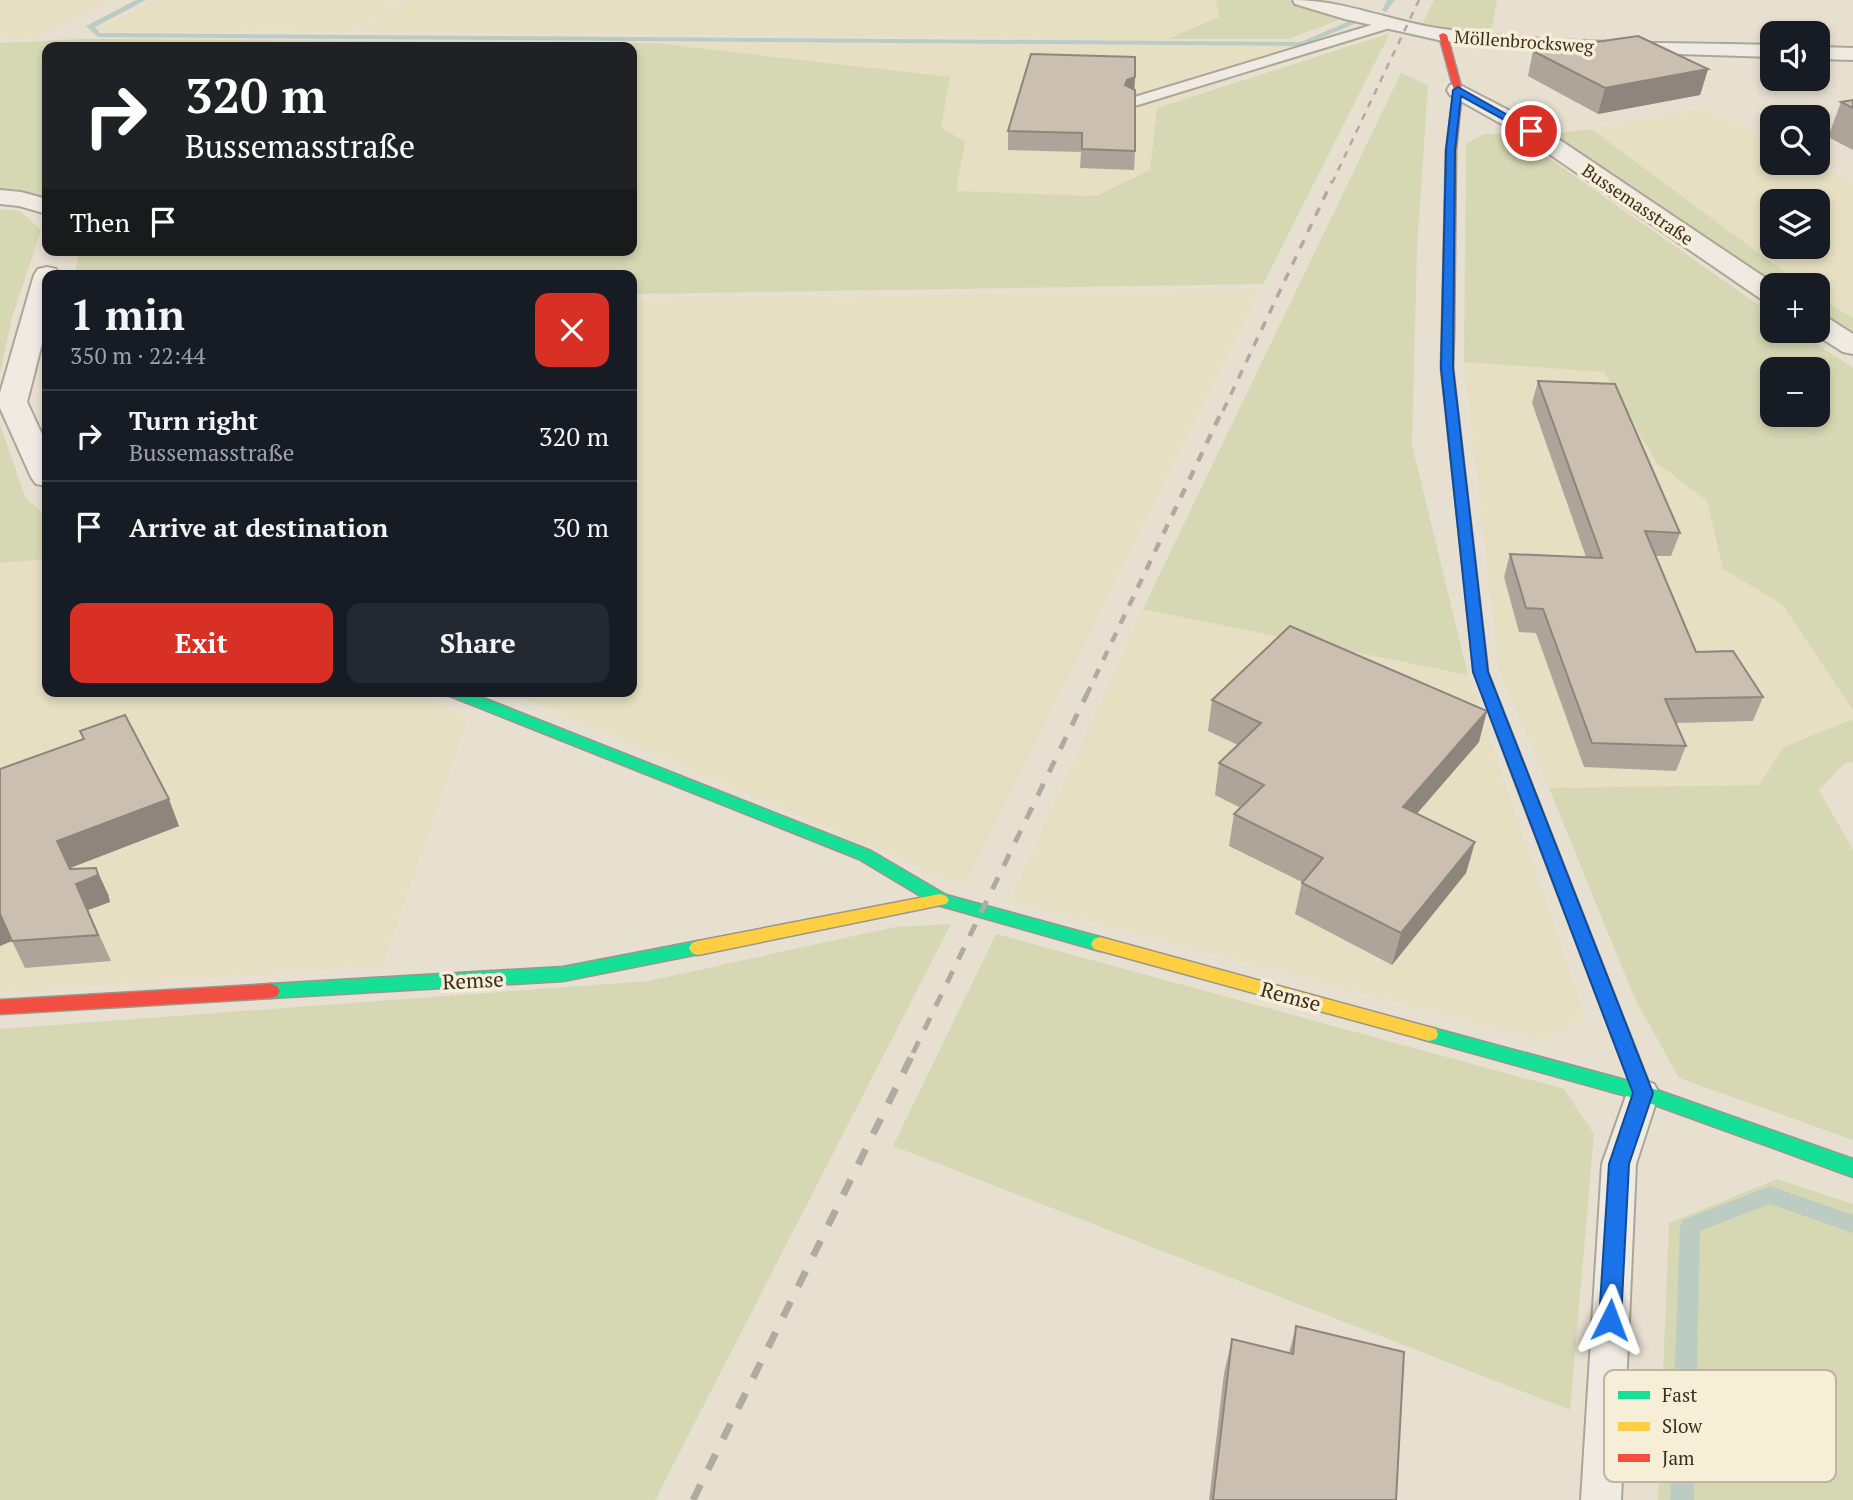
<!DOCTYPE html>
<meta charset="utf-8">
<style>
:root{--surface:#171b24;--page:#242831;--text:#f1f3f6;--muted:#9ea1a6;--line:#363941;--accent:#d93025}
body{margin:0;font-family:"PT Serif",serif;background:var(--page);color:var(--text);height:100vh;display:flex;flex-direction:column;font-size:26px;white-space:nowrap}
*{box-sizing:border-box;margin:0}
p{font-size:23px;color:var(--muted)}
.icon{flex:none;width:38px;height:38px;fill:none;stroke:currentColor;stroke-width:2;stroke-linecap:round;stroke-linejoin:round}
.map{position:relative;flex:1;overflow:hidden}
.panel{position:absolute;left:42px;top:270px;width:595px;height:427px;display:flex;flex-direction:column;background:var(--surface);border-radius:14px;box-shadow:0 4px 10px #0003}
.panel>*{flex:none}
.hud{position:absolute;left:42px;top:42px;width:595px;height:214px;border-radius:14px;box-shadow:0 4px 10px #0003;background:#202124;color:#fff;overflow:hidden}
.tools{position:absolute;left:1760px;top:21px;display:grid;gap:14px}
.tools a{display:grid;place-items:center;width:70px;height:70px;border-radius:14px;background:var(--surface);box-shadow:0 4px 10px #0003;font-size:35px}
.pin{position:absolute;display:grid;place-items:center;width:60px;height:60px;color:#fff;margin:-30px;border:4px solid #fff;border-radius:50%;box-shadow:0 2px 7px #0007}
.me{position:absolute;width:77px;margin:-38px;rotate:3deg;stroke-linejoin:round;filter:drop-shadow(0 0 5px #0008)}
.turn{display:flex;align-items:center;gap:24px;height:147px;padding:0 28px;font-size:32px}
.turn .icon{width:91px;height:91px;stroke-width:2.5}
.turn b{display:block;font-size:49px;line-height:60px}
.then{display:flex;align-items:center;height:66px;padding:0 28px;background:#0003;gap:14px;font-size:26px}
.round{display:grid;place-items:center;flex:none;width:74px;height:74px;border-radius:14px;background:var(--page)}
.summary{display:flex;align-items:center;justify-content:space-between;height:119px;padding:0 28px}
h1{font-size:42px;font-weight:600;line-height:52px}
.primary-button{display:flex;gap:14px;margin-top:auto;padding:14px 28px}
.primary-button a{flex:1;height:80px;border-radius:14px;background:var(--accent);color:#fff;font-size:28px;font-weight:600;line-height:80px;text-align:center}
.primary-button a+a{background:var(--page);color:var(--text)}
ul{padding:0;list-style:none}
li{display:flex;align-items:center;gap:21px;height:91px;padding:0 28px;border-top:2px solid var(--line)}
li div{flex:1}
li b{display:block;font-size:26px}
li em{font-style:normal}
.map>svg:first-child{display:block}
.farmland{fill:#e6dfc2;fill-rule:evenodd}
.green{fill:#d6d7b3;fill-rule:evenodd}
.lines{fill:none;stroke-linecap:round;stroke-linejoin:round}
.stream{fill:#bcccc2;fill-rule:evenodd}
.lane-casing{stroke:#ada599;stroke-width:4}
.street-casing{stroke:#ada599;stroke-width:4}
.fast-casing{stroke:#9c958a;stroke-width:3}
.slow-casing{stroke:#9c958a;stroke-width:3}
.jam-casing{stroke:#9c958a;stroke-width:3}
.lane{fill:#efebe3;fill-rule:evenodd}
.street{fill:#efebe3;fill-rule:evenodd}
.fast{fill:#16e098;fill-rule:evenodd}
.slow{fill:#ffcf43;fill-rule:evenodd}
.jam{fill:#f24e42;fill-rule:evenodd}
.rail-far4{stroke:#afaaa2;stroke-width:2.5;stroke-dasharray:7 7;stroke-linecap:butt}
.rail-far3{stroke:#afaaa2;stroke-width:3.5;stroke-dasharray:9 9;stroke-linecap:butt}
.rail-far2{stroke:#afaaa2;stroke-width:4.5;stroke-dasharray:10 10;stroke-linecap:butt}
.rail-far1{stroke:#afaaa2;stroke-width:5;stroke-dasharray:13 13;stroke-linecap:butt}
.rail{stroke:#afaaa2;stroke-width:7;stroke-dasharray:17 17;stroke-linecap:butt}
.wall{fill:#afa499}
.shaded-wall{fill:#8e867d}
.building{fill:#cbbfb2;stroke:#8e867d;stroke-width:2}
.route{fill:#1a73e8;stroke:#114b97;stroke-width:2}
.labels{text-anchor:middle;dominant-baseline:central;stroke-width:7;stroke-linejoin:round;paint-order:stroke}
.far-street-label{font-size:18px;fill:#3d2e20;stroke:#f7eed8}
.street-label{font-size:21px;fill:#3d2e20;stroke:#f7eed8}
.key{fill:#f7eed8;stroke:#bfb4a1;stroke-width:2}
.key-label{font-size:19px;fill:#3d2e20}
</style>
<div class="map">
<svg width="1853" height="1500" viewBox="0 0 1853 1500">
<rect width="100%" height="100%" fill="#e7e0d1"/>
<g class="farmland">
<path d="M 0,0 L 112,0 L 30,40 L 0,36 Z"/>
<path d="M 154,0 L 401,0 L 349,32 L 96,30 Z"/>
<path d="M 407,0 L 1216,0 L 1219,17 L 1168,39 L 356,32 Z"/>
<path d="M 654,43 L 1298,46 L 1194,95 L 1157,108 L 1150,170 L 1097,196 L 956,191 L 965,143 L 941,127 L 950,77 Z"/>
<path d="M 1708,108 L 1773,141 L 1773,163 L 1814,163 L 1853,183 L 1853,318 L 1818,297 L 1818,285 L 1802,285 L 1591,129 ZM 1773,201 L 1818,201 L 1818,247 L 1773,247 Z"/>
<path d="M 1261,290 L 964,886 L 507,691 L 632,691 L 632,300 Z"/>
<path d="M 1464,362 L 1604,372 L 1656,462 L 1707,501 L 1723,569 L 1782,604 L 1853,710 L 1853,719 L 1784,747 L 1759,785 L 1549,788 L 1499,670 Z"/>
<path d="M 47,559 L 47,691 L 405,691 L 468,716 L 383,965 L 0,992 L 0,564 Z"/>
<path d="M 1143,609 L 1468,675 L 1585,1016 L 1546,1041 L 1010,900 Z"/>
</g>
<g class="green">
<path d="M 1216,0 L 1287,0 L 1345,18 L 1288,39 L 1168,39 L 1219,17 Z"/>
<path d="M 1434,0 L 1497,0 L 1491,34 L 1421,26 Z"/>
<path d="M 1390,33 L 1263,284 L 632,294 L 632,275 L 74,275 L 80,250 L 632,250 L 632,47 L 47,47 L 47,196 L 0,192 L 0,43 L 85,39 L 654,43 L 950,77 L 941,127 L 965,142 L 956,191 L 1097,196 L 1150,170 L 1157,108 Z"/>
<path d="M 1401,73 L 1428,85 L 1417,250 L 1412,445 L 1468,675 L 1143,609 Z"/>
<path d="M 1591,129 L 1802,285 L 1773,285 L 1545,135 Z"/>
<path d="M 1484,134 L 1505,134 L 1526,142 L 1773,315 L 1773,331 L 1797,331 L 1853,368 L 1853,710 L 1782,604 L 1723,569 L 1707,501 L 1656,462 L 1604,372 L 1464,362 L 1466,144 ZM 1773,369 L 1818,369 L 1818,415 L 1773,415 Z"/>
<path d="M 0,209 L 20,211 L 41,230 L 12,317 L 0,374 Z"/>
<path d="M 1818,297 L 1853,318 L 1853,337 L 1818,315 Z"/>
<path d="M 0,424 L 25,497 L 47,517 L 47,559 L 0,563 Z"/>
<path d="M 1853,719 L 1853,762 L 1844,764 L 1819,790 L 1853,850 L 1853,1140 L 1679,1078 L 1635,999 L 1549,788 L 1759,785 L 1784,747 Z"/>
<path d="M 951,924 L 655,1500 L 0,1500 L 0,1029 L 648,981 L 895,927 Z"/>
<path d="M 996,934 L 1564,1089 L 1594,1134 L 1570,1410 L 893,1146 Z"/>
<path d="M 1777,1179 L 1853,1204 L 1853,1500 L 1658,1500 L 1669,1223 Z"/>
</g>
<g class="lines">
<g class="stream">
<path d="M 136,0 L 146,0 L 95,27 L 100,33 L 1301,42 L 1354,19 L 1361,21 L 1302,46 L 98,37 L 86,26 Z"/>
<path d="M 1387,0 L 1395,0 L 1386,12 L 1382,10 Z"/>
<path d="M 1770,1186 L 1853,1215 L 1853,1233 L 1770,1204 L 1700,1231 L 1694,1500 L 1670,1500 L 1680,1226 L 1683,1220 Z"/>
</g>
<defs>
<g id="lane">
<path d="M 1388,20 L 1395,24 L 1393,27 L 1138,105 L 1133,106 L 1126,102 L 1128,99 Z"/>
<path d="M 1643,1080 L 1654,1084 L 1659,1093 L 1636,1164 L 1621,1500 L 1581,1500 L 1602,1164 L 1627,1093 L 1632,1084 Z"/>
</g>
<g id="street">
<path d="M 1293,0 C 1344,0 1393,22 1443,29 C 1551,45 1664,42 1773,45 L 1773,57 L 1552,50 L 1443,41 L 1345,19 L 1295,4 Z"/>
<path d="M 1818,47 L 1853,48 L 1853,60 L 1818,59 Z"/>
<path d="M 1458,84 L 1539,126 L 1776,285 L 1773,285 L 1773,303 L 1764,301 L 1523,136 L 1450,95 L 1447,90 L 1450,85 Z"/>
<path d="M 0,190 L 21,192 L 47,199 L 47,214 L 19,206 L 0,204 Z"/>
<path d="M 47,267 L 56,269 L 60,275 L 47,275 L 47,324 L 27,402 L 47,445 L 47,486 L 36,484 L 31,477 L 0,408 L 0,393 L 34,275 L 38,269 Z"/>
<path d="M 1818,316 L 1828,318 L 1853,334 L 1853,354 L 1843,352 L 1810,331 L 1818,331 Z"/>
</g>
<g id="fast">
<path d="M 443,691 L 465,691 L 871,851 L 946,895 L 1100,937 L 1106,939 L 1109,944 L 1106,949 L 1100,951 L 934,904 L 859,859 L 445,694 Z"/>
<path d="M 1516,759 L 1524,764 L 1651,1088 L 1853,1159 L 1853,1177 L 1641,1100 L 1422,1039 L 1420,1034 L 1422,1029 L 1429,1027 L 1629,1081 L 1508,764 Z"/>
<path d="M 698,941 L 704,943 L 707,948 L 704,953 L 563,981 L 271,998 L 265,996 L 262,991 L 265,986 L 271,984 L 563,967 Z"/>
</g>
<g id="slow">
<path d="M 1448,328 L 1454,331 L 1453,368 L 1488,672 L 1524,764 L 1516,769 L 1508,764 L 1474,672 L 1441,368 L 1442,331 Z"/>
<path d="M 940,894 L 946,896 L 949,900 L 946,904 L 698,955 L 692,953 L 689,948 L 692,943 L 698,941 Z"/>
<path d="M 1100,937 L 1429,1027 L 1436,1029 L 1438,1034 L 1436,1039 L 1429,1041 L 1094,949 L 1091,944 L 1094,939 Z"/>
</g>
<g id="jam">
<path d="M 1443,33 L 1447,35 L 1462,90 L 1456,150 L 1454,331 L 1448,334 L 1442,331 L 1446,150 L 1454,90 L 1439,35 Z"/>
<path d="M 271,984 L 277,986 L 280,991 L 277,996 L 271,998 L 0,1014 L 0,1000 Z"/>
</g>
</defs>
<use href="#lane" class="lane-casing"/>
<use href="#street" class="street-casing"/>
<use href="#fast" class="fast-casing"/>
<use href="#slow" class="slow-casing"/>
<use href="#jam" class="jam-casing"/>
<use href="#lane" class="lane"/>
<use href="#street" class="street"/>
<use href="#fast" class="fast"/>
<use href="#slow" class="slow"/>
<use href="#jam" class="jam"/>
<path class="rail-far4" d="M 1332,183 L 1419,0"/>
<path class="rail-far3" d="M 1223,411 L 1332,181"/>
<path class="rail-far2" d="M 1086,696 L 1223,409"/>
<path class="rail-far1" d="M 913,1053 L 1087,694"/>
<path class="rail" d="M 693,1500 L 914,1051"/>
</g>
<g class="wall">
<path d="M 1533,51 L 1708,69 L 1700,95 L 1598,114 L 1528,76 Z"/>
<path d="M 1135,77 L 1134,90 L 1135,151 L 1134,170 L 1080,168 L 1081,152 L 1008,150 L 1008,131 Z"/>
<path d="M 1853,100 L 1853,150 L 1828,137 L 1841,102 Z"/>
<path d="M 1538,381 L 1680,533 L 1671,556 L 1655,556 L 1696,652 L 1763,697 L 1753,721 L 1676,723 L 1686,746 L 1676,771 L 1584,767 L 1536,633 L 1519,632 L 1504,577 L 1510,554 L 1586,557 L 1532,403 Z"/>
<path d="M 1212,700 L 1479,742 L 1416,814 L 1475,842 L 1466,873 L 1392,965 L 1295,914 L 1302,882 L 1229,846 L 1234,814 L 1241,808 L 1215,795 L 1219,763 L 1238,745 L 1208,731 Z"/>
<path d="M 0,769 L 179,826 L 70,868 L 108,894 L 110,902 L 88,910 L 111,961 L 25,968 L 12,941 L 0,946 Z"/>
<path d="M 1296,1326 L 1396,1500 L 1209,1500 L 1224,1373 L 1232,1339 L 1289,1353 Z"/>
</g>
<g class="shaded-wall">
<path d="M 1708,69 L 1700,95 L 1598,114 L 1605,88 Z"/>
<path d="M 1135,77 L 1134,94 L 1125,85 L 1127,80 Z"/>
<path d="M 1487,711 L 1479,742 L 1395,839 L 1403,807 Z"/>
<path d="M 169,799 L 179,826 L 70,868 L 77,883 L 96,868 L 108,894 L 110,902 L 88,910 L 111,961 L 57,841 Z"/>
<path d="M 1475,842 L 1466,873 L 1392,965 L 1401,933 Z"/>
<path d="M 0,914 L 14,940 L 0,946 Z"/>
</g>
<g class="building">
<path d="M 1638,36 L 1708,69 L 1605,88 L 1533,51 Z"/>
<path d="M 1031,54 L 1135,57 L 1135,77 L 1127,80 L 1125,85 L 1135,90 L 1135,151 L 1082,149 L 1082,133 L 1008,131 Z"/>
<path d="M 1853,100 L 1853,108 L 1841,102 Z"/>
<path d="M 1538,381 L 1615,384 L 1680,533 L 1645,531 L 1696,652 L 1733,651 L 1763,697 L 1665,699 L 1686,746 L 1592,743 L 1543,609 L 1526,608 L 1510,554 L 1602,558 Z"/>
<path d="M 1290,626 L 1487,711 L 1403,807 L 1475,842 L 1401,933 L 1302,883 L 1323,858 L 1234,814 L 1264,785 L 1219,763 L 1261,723 L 1212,700 Z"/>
<path d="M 125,715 L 169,799 L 57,841 L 70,869 L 96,868 L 98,875 L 76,884 L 98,935 L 12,941 L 0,914 L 0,769 L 84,739 L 80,731 Z"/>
<path d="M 1296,1326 L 1404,1352 L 1396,1500 L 1213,1500 L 1232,1339 L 1293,1354 Z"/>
</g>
<path class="route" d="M 1458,87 L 1536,131 L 1528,133 L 1461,96 L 1455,150 L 1453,368 L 1488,672 L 1653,1093 L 1629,1164 L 1621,1320 L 1618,1327 L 1610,1330 L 1602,1327 L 1599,1320 L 1609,1164 L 1633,1093 L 1473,672 L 1441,368 L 1446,150 L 1453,90 Z"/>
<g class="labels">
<g class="far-street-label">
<text transform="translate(1524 41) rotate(4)">Möllenbrocksweg</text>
<text transform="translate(1638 204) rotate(34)">Bussemasstraße</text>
</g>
<g class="street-label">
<text transform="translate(473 980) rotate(-3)">Remse</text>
<text transform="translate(1291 996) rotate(15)">Remse</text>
</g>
</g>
<rect x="1604" y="1370" width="232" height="112" rx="10" class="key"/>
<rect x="1618" y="1391" width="32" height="8" fill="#16e098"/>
<rect x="1618" y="1422" width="32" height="9" fill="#ffcf43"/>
<rect x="1618" y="1454" width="32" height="8" fill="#f24e42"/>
<g class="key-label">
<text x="1662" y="1402">Fast</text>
<text x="1662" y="1433">Slow</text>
<text x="1662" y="1465">Jam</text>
</g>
</svg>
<div class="tools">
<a><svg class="icon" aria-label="sound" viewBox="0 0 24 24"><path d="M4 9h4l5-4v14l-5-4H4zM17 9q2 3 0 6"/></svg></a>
<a><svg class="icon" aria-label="search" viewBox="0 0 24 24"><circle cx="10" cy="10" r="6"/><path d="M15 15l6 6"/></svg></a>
<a><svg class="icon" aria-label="layers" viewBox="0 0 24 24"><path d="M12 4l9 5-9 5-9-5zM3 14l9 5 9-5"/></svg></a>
<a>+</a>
<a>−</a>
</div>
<div class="pin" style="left:1531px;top:131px;background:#d93025"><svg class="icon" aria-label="arrive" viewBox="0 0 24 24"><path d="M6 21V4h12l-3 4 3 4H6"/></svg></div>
<svg class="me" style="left:1610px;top:1320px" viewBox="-20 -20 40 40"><path d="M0-17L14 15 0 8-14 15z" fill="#1a73e8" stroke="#fff" stroke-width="4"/></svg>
<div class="hud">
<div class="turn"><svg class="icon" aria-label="right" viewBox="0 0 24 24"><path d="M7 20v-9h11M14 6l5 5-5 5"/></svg><div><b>320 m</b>Bussemasstraße</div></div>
<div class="then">Then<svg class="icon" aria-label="arrive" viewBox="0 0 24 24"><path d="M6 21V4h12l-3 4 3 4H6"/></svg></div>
</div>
<section class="panel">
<div class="summary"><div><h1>1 min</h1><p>350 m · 22:44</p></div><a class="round" style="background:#d93025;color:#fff"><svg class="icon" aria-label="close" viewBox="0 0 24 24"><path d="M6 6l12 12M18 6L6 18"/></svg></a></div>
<ul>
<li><svg class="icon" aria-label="right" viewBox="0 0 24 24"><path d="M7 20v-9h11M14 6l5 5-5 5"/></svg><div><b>Turn right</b><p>Bussemasstraße</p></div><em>320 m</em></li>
<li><svg class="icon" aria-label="arrive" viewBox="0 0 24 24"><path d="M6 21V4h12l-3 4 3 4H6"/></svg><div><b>Arrive at destination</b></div><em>30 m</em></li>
</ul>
<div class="primary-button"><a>Exit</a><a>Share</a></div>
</section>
</div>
